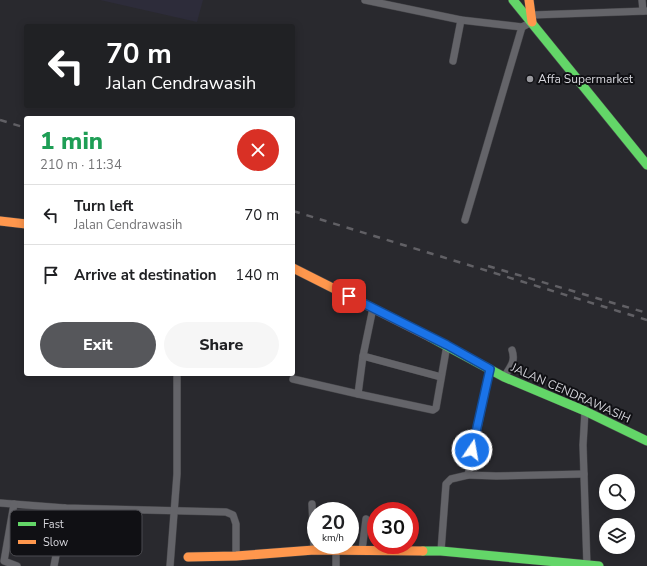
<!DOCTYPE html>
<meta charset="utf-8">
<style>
:root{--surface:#fff;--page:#f6f6f6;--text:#202124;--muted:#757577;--line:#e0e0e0;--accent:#56575b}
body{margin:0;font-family:"Nunito Sans",sans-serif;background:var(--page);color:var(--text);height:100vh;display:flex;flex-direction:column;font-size:15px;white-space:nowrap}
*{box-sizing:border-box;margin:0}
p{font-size:13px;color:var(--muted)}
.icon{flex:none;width:22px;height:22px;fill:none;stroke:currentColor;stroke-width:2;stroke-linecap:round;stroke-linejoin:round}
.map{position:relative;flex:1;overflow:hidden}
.sheet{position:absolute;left:24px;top:116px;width:271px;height:260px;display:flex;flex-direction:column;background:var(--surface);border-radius:4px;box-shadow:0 2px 10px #0003}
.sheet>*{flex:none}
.guide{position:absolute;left:24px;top:24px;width:271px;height:84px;border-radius:4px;box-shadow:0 2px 10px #0003;background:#202124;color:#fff;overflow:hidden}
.fabs{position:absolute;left:599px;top:474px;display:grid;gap:8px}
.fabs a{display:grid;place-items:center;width:36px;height:36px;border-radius:50%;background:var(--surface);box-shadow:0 2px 10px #0003;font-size:20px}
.speed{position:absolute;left:307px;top:502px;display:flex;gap:8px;font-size:20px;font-weight:700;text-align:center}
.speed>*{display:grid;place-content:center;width:52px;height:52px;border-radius:50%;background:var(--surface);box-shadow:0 2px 10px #0003;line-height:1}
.speed small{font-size:10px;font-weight:400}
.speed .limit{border:6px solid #d22;background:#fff;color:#111}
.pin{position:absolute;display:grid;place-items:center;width:34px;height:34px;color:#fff;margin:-17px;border-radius:8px;box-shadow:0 2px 6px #0006}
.me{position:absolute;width:44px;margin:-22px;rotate:12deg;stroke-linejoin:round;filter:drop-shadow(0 0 3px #0008)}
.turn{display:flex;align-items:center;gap:14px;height:84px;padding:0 16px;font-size:18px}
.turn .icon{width:52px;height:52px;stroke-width:2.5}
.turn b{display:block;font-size:28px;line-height:34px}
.round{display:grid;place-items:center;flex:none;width:42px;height:42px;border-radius:21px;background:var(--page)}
.headline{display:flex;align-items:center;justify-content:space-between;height:68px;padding:0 16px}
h1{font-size:24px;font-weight:800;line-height:30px;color:#1e9e55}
.primary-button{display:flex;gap:8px;margin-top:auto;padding:8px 16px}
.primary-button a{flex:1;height:46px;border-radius:24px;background:var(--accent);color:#fff;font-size:16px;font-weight:800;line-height:46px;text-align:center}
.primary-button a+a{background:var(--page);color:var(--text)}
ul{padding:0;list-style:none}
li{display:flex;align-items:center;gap:12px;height:60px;padding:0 16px;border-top:1px solid var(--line)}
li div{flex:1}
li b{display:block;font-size:15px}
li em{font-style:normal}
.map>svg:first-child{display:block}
.built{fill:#2d2c3a}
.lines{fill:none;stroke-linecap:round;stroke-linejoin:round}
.street-casing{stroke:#454549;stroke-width:8}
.fast-casing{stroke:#454549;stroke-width:10}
.slow-casing{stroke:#454549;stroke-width:10}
.street{stroke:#646469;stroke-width:7}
.fast{stroke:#63d668;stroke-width:9}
.slow{stroke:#ff974d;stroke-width:9}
.rail{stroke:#616065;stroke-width:2.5;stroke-dasharray:7 7;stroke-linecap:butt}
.route-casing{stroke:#114b97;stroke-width:10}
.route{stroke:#1a73e8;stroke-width:7}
.poi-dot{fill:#99999e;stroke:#101014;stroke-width:1.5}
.labels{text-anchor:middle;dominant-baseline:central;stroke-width:4;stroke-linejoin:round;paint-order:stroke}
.poi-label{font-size:12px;fill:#d5d5db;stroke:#101014;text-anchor:start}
.street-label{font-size:12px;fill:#d5d5db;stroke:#101014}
.key{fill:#101014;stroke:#4b4b50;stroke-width:1}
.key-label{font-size:11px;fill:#d5d5db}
</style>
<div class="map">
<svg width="647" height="566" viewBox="0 0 647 566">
<rect width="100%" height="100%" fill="#29292e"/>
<path class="built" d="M 100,0 L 203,0 L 197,22 Z"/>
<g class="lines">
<defs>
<g id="street">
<path d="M 365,0 L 461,20 L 522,27 L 532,22"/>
<path d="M 642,0 L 643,11"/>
<path d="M 532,15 L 647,11"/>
<path d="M 453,61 L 461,20"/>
<path d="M 465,220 L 522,27"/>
<path d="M 373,308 L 363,356 L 358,394 L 433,410 L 436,408 L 447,345"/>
<path d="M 363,356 L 441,377"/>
<path d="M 490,369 L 468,475 L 496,476 L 584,474"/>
<path d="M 504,377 C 510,367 516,362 512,350"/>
<path d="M 293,379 L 358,394"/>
<path d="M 585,411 L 583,445 L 587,566"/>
<path d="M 0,503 L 65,508 L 226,512 L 233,515 L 236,524 L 236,556"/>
<path d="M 14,504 L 4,561 L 17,566"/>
<path d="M 312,504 L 314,550"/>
<path d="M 58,544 L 84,549"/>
<path d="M 362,550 L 366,519"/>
<path d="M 441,551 L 446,484 L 451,479 L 468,475"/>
<path d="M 54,566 L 65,508"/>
<path d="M 170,566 L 177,474 L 177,377"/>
<path d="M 336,566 L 336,551"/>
</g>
<g id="fast">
<path d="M 513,0 L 647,165"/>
<path d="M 430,337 L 504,377 L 585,411 L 647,441"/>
<path d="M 423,551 L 441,551 L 599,566"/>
</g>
<g id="slow">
<path d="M 529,0 L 532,22"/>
<path d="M 0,221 L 26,224"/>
<path d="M 293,268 L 430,337"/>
<path d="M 188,557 L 236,556 L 314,550 L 423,551"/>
</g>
</defs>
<use href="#street" class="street-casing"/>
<use href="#fast" class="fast-casing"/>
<use href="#slow" class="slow-casing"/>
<use href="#street" class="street"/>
<use href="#fast" class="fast"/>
<use href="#slow" class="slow"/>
<g class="rail">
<path d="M 0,120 L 26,128"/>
<path d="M 293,211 L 647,320"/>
<path d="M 488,266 L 647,313"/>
</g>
</g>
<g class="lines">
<defs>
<path id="route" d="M 349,296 L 447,345 L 490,369 L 472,450"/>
</defs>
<use href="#route" class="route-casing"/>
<use href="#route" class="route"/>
</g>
<circle class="poi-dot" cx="530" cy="79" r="4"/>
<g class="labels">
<g class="poi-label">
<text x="538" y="79">Affa Supermarket</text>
</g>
<g class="street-label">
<text transform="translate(571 393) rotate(24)">JALAN CENDRAWASIH</text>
</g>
</g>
<rect x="10" y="510" width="132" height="46" rx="6" class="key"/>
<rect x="18" y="522" width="18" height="4" fill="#63d668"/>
<rect x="18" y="540" width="18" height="4" fill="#ff974d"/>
<g class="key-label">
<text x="43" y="528">Fast</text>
<text x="43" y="546">Slow</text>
</g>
</svg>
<div class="fabs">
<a><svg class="icon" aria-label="search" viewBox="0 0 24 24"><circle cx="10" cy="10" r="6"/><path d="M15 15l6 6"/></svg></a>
<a><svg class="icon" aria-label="layers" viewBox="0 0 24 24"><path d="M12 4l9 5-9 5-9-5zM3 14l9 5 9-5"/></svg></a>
</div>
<div class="speed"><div>20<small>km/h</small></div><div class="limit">30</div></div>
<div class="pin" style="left:349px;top:296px;background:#d93025"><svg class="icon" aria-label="arrive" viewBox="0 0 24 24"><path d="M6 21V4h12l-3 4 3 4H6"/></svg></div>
<svg class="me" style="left:472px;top:450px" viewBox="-20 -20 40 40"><circle r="17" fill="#1a73e8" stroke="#fff" stroke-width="3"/><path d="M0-11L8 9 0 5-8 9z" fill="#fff"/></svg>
<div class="guide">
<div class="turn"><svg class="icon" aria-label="left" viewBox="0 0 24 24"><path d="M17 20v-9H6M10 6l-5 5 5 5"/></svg><div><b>70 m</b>Jalan Cendrawasih</div></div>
</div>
<section class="sheet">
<div class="headline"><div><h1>1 min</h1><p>210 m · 11:34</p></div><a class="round" style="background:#d93025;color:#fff"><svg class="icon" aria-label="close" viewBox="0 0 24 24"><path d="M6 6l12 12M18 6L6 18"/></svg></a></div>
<ul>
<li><svg class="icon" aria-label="left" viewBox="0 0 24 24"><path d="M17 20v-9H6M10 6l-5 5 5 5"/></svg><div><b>Turn left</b><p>Jalan Cendrawasih</p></div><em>70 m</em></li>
<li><svg class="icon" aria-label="arrive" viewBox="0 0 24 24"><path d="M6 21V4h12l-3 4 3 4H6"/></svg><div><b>Arrive at destination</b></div><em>140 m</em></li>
</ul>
<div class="primary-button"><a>Exit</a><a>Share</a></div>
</section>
</div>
